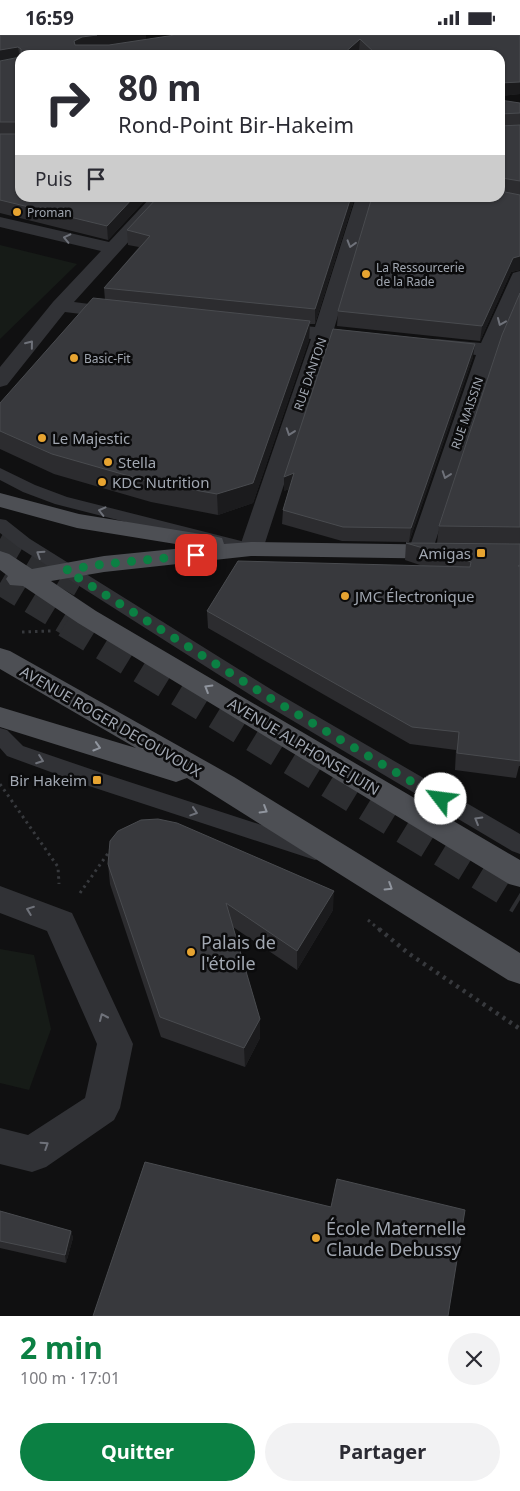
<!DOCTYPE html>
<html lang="fr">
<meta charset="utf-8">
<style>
:root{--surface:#fff;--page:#f2f2f3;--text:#2b2b33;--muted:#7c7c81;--accent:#0b8043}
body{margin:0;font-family:"Noto Sans",sans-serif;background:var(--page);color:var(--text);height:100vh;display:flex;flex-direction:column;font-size:19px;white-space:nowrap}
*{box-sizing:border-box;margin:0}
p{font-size:16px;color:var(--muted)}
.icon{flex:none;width:28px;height:28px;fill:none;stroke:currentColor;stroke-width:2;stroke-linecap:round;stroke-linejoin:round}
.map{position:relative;height:1281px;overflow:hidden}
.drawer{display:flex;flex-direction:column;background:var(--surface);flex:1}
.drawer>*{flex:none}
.top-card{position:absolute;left:15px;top:15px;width:490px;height:152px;border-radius:15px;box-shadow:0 1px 4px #0004;background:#fff;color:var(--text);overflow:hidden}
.pin{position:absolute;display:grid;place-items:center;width:42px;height:42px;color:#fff;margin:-21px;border-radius:10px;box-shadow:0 2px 8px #0006}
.me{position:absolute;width:55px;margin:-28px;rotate:300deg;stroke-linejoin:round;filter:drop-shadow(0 0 4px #0008)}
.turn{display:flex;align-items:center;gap:18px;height:105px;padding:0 20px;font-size:22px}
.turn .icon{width:65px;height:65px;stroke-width:2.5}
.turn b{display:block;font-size:35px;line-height:42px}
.then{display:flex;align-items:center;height:48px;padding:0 20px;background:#0003;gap:10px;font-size:19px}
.round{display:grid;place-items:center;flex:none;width:52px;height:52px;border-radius:26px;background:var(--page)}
.head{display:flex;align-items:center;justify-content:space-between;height:85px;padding:0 20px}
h1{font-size:30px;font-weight:700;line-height:38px;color:var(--accent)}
.action{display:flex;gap:10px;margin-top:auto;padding:10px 20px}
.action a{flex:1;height:58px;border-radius:30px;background:var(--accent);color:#fff;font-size:20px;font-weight:700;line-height:58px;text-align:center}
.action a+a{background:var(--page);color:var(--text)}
.status{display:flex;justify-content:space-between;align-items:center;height:35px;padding:0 25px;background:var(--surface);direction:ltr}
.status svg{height:14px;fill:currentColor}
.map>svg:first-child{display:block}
.green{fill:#161b17}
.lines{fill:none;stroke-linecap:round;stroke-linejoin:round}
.highway-tunnel-far1{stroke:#2d2e31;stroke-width:24;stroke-dasharray:24 12;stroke-linecap:butt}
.highway-tunnel{stroke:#2d2e31;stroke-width:29;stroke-dasharray:29 15;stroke-linecap:butt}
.path-far1{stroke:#37393d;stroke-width:3;stroke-dasharray:2.5 4;stroke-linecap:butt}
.path{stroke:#37393d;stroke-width:4.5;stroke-dasharray:3 5;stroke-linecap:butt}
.lane{fill:#313236;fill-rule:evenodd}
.street{fill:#313236;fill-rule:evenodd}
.primary{fill:#4d4f54;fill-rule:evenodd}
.wall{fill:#2c2c2f}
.shaded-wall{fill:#1b1b1d}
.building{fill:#38393d;stroke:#494b4f}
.oneway{stroke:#6f727a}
.oneway2{stroke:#90959e}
.route{stroke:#0b8043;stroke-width:9;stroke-dasharray:0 16.2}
.poi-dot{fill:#e7a431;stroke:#0b0b0c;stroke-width:2}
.labels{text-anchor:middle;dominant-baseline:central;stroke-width:5;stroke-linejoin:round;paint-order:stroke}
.far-poi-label{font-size:12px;fill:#a1a7b1;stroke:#0b0b0c;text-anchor:start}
.far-street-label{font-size:12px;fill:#a1a7b1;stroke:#0b0b0c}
.poi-label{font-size:15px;fill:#a1a7b1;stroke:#0b0b0c;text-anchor:start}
.street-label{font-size:15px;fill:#a1a7b1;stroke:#0b0b0c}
.near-poi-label{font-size:18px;fill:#a1a7b1;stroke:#0b0b0c;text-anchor:start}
</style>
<div class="status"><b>16:59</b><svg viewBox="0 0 49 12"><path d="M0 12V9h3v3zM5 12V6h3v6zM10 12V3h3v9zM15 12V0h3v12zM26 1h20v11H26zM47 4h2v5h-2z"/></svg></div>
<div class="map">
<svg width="520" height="1281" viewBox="0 0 520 1281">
<rect width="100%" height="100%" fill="#101011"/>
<g class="green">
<path d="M 0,210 L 77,229 L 0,304 Z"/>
<path d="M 0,914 L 34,920 L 51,994 L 29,1055 L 0,1048 Z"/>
</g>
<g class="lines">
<g class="highway-tunnel-far1">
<path d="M 0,504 L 80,550"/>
<path d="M 0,548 L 68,589"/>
</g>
<path class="highway-tunnel" d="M 66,588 L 520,865"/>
<g class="path-far1">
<path d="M 22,597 L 51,596"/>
<path d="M 0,749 L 58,832 L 59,849"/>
<path d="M 80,858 L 111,814"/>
<path d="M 368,885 L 381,896"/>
</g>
<path class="path" d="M 379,894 L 408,918 L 520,994"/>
<g class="lane">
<path d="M 0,433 L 35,450 L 67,462 L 257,510 L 260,514 L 257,518 L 251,519 L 55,469 L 23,457 L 0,445 Z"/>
<path d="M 0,484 L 6,485 L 30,504 L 277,658 L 520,799 L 520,819 L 512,816 L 263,668 L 18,512 L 0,498 Z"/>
<path d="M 0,693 L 7,695 L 23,711 L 105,739 L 323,810 L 326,816 L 323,822 L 315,825 L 89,751 L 7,721 L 0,713 Z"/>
</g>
<g class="street">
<path d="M 151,162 L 169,162 L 74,267 L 128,274 L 131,278 L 128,282 L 121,284 L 65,277 L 7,350 L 0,352 L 0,332 L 53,267 L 101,216 L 0,192 L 0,182 L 109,207 Z"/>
<path d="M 356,162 L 373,162 L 334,294 L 374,299 L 377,303 L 374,307 L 367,309 L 331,305 L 263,514 L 260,519 L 251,521 L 242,519 L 239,514 L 311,304 L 266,298 L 263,294 L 266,290 L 273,288 L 315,292 Z"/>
<path d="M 520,236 L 520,264 L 498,315 L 432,517 L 429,522 L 420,524 L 411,522 L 408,517 L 476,320 L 430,314 L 427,310 L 430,306 L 437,304 L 481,308 L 511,242 L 513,238 Z"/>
<path d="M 0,851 L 72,878 L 133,1009 L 120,1073 L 114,1085 L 46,1132 L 32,1137 L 0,1129 L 0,1093 L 28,1100 L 85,1063 L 97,1009 L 47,896 L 0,878 Z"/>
</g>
<g class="primary">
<path d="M 0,458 L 79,479 L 213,501 L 222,503 L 224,509 L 251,507 L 520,511 L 520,525 L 251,521 L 104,537 L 51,546 L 96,576 L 520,825 L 520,852 L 509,849 L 78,588 L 23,551 L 10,550 L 6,544 L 8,541 L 0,535 L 0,516 L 9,519 L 32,534 L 104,521 L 194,512 L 77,493 L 0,472 Z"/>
<path d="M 0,613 L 10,616 L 234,742 L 520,918 L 520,949 L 508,945 L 187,743 L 176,747 L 0,692 L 0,672 L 136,713 L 0,634 Z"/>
</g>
</g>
<g class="wall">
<path d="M 0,0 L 146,4 L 520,0 L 520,59 L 500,61 L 500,20 L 363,20 L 359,16 L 355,20 L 20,20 L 20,162 L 148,162 L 108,205 L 0,178 Z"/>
<path d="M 500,65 L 520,68 L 520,235 L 511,237 L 480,306 L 337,291 L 338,276 L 500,162 Z"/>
<path d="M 355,162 L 315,289 L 310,289 L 309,305 L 253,468 L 218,480 L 151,467 L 54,439 L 0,414 L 0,368 L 105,265 L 104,253 L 139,212 L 128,210 L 127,195 Z"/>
<path d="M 520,259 L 520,509 L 437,508 L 439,491 Z"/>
<path d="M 473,322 L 409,507 L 342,506 L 282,489 L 283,475 L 289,454 L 284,456 Z"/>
<path d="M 406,508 L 520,509 L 520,731 L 519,731 L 516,743 L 455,735 L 456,715 L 410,709 L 208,593 L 207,576 L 423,531 L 405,525 Z"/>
<path d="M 108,829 L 333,875 L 297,935 L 233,892 L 260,1003 L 245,1032 L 161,1002 L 110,849 Z"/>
<path d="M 0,1176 L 71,1196 L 73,1203 L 66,1228 L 0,1213 Z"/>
</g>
<g class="shaded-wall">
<path d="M 97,0 L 146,0 L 146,5 L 75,18 L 74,6 L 82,2 Z"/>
<path d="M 360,4 L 359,16 L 355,20 L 342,20 Z"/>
<path d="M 18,12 L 20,24 L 0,28 L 0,15 Z"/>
<path d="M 520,47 L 520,59 L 500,61 L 500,48 Z"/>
<path d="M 502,143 L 500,158 L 500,146 Z"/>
<path d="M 134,162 L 148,162 L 108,205 L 107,191 Z"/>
<path d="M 351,162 L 355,162 L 315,289 L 315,274 Z"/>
<path d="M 520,221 L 520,235 L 511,237 L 480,306 L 482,291 L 513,223 Z"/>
<path d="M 310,286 L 309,305 L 253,468 L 218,480 L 217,459 Z"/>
<path d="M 475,309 L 473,322 L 409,507 L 411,493 Z"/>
<path d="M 294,438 L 293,452 L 284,456 L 284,442 Z"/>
<path d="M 334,856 L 333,875 L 297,935 L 297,916 Z"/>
<path d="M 260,984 L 260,1003 L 245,1032 L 244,1013 Z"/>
<path d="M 71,1196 L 73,1203 L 66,1228 L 65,1220 Z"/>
</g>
<g class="building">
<path d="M 0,0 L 97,0 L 82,2 L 74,6 L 75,10 L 109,10 L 175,0 L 520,0 L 520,47 L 500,48 L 500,20 L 377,20 L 360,4 L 342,20 L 21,20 L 21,14 L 18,12 L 0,15 Z"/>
<path d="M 20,22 L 20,162 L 134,162 L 107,191 L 0,165 L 0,99 L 20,99 L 20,87 L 0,87 L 0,26 Z"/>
<path d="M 500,65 L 520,68 L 520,78 L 500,79 L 500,91 L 520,90 L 520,146 L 502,143 L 500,146 Z"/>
<path d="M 500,156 L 520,160 L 520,221 L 513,223 L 482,291 L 338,276 L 372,162 L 500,162 Z"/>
<path d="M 158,162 L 351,162 L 315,274 L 104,253 L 150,201 L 127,195 Z"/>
<path d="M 520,258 L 520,492 L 439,491 L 502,300 Z"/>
<path d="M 93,263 L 310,286 L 253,448 L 217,459 L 150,447 L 52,419 L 0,396 L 0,368 Z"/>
<path d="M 333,294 L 475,309 L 411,493 L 343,492 L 283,475 L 294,438 L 284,442 Z"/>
<path d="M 406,508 L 520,509 L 520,530 L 518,531 L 520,531 L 520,726 L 457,718 L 459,697 L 412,692 L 207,576 L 238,526 L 470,532 L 471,527 Z"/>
<path d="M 158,784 L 177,788 L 334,856 L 297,916 L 226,868 L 260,984 L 244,1013 L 160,982 L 108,829 L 110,806 L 118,796 L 141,785 Z"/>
<path d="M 145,1127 L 331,1172 L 337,1144 L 465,1175 L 448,1281 L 93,1281 Z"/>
<path d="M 0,1176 L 71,1196 L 65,1220 L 0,1206 Z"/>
</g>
<defs><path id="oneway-chevron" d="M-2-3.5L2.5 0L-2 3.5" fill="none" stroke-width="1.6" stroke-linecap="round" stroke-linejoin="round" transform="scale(1.25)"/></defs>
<g class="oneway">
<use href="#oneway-chevron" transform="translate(67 203) rotate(-167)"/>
<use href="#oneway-chevron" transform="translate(351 209) rotate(107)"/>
<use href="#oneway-chevron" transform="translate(501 287) rotate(113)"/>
<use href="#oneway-chevron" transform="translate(30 309) rotate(-51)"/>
<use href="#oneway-chevron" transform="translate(290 397) rotate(109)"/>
<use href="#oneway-chevron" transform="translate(446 440) rotate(109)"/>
<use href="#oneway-chevron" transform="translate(102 476) rotate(-166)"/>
<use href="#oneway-chevron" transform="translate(40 519) rotate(-147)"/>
<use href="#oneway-chevron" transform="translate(40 725) rotate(20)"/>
<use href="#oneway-chevron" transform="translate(194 777) rotate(18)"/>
<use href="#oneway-chevron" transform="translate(478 785) rotate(-150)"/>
<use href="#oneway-chevron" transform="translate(30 875) rotate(-159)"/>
<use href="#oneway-chevron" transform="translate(103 982) rotate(-114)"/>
<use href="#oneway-chevron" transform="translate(45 1110) rotate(-33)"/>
</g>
<g class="oneway2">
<use href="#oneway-chevron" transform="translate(208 653) rotate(-149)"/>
<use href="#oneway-chevron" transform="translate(97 712) rotate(17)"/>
<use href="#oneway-chevron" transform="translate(264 775) rotate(31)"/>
<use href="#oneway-chevron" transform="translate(389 852) rotate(32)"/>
</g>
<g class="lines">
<path class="route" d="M 196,520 L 104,529 L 66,535 L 270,663 L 441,764"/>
</g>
<g class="poi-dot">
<circle cx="17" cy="177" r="5"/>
<circle cx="366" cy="239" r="5"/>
<circle cx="74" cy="323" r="5"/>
<circle cx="42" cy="403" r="5"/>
<circle cx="108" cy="427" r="5"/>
<circle cx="102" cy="447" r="5"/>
<rect x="476" y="513" width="10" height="10" rx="2.5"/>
<circle cx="345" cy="561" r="5"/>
<rect x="92" y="740" width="10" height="10" rx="2.5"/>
<circle cx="191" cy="917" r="5"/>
<circle cx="316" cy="1203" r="5"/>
</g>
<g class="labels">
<g class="far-poi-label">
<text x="27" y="177">Proman</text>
<text x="376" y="232">La Ressourcerie<tspan x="376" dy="14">de la Rade</tspan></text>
<text x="84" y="323">Basic-Fit</text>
</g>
<g class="far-street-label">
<text transform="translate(310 339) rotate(-71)">RUE DANTON</text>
<text transform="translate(467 378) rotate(-71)">RUE MAISSIN</text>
</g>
<g class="poi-label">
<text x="52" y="403">Le Majestic</text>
<text x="118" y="427">Stella</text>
<text x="112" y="447">KDC Nutrition</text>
<text x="471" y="518" text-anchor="end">Amigas</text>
<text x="355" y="561">JMC Électronique</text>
<text x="87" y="745" text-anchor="end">Bir Hakeim</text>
</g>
<g class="street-label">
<text transform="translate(111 686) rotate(30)">AVENUE ROGER DECOUVOUX</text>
<text transform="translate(304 711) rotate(31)">AVENUE ALPHONSE JUIN</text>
</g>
<g class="near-poi-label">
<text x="201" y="907">Palais de<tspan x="201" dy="21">l'étoile</tspan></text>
<text x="326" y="1193">École Maternelle<tspan x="326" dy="21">Claude Debussy</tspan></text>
</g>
</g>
</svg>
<div class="pin" style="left:196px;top:520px;background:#d93025"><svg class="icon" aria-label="arrive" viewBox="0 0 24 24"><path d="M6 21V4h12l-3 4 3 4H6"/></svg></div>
<svg class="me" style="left:441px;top:764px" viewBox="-20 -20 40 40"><circle r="19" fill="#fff"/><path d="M0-13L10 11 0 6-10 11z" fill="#0b8043"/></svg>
<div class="top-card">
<div class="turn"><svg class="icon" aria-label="right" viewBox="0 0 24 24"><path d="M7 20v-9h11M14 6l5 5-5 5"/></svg><div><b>80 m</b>Rond-Point Bir-Hakeim</div></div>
<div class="then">Puis<svg class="icon" aria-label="arrive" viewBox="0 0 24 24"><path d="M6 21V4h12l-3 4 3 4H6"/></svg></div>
</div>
</div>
<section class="drawer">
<div class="head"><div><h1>2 min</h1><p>100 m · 17:01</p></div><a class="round"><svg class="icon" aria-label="close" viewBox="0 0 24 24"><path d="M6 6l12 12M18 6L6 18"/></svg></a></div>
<div class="action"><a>Quitter</a><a>Partager</a></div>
</section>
